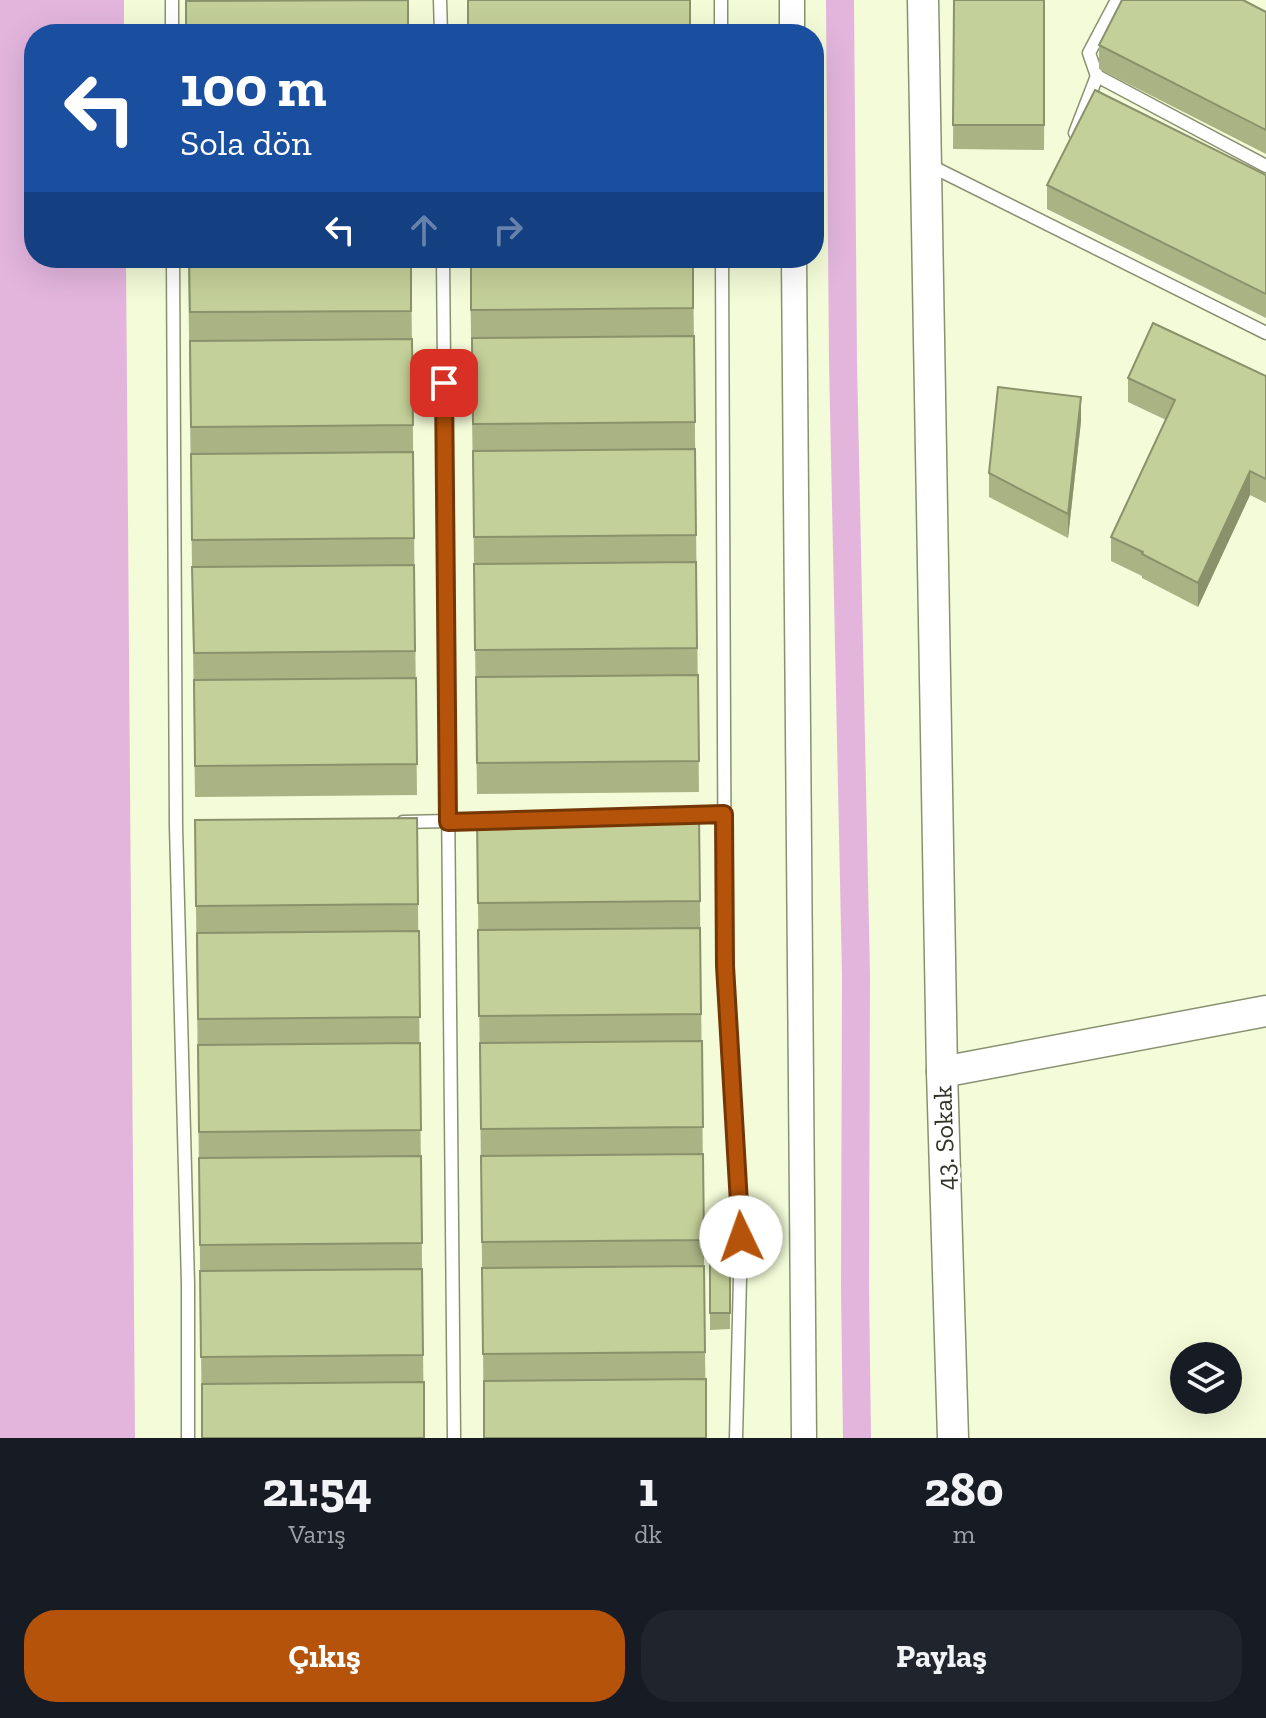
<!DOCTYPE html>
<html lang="tr">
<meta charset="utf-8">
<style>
:root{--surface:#171b24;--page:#20242c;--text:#f1f3f6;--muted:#9ea1a6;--accent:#b45309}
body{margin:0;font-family:"Zilla Slab",serif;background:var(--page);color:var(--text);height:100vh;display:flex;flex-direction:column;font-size:30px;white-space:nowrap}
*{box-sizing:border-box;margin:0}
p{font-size:26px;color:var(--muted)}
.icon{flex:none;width:44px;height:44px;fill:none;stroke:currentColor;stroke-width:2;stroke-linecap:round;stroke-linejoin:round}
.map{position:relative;height:1438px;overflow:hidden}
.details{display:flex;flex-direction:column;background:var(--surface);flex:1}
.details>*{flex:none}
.top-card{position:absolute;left:24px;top:24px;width:800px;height:244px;border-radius:32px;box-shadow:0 8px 32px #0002;background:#1a4fa0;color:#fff;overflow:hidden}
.fabs{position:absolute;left:1170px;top:1342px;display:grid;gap:16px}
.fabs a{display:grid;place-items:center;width:72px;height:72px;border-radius:50%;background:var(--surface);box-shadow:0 8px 32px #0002;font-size:40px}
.pin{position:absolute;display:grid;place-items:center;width:68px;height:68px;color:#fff;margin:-34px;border-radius:16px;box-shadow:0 4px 12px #0006}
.me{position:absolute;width:88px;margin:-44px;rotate:357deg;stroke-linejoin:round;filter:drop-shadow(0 0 6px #0008)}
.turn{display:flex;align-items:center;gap:28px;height:168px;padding:0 24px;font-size:36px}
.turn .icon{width:104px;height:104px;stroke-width:2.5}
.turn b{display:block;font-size:56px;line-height:68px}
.lanes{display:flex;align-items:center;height:76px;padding:0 24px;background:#0003;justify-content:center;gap:40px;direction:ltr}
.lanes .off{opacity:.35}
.eta{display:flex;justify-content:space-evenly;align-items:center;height:136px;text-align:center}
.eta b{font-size:48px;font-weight:800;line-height:56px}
.button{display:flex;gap:16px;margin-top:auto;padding:16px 24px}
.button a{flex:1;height:92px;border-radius:32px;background:var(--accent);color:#fff;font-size:32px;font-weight:800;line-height:92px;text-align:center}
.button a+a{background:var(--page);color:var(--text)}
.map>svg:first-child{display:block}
.water{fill:#e3b5dd}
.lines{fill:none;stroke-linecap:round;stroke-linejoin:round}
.canal{stroke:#e3b5dd;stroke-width:28}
.service-casing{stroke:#8a9171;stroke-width:15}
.minor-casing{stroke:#8a9171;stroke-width:27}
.tertiary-casing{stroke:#8a9171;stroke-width:33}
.service{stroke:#fff;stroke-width:12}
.minor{stroke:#fff;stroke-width:24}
.tertiary{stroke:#fff;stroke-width:30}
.wall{fill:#a9b384}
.shaded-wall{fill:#89926b}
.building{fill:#c4d099;stroke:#89926b;stroke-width:2}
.route-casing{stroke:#753606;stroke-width:20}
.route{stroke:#b45309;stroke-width:14}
.labels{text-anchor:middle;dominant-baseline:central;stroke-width:6;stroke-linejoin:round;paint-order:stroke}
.street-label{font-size:26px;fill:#313427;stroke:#fff}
</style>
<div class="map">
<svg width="1266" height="1438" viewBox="0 0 1266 1438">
<rect width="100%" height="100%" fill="#f3fbd8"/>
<path class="water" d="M 0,0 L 124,0 L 124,34 L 34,34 L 34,258 L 126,258 L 135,1438 L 0,1438 Z"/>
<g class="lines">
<path class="canal" d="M 840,0 L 843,362 L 856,975 L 855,1288 L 857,1438"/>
<defs>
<g id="service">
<path d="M 172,0 L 172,34"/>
<path d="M 440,0 L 441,34"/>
<path d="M 721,0 L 721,34"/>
<path d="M 1117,0 L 1089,53 L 1097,76 L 1266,166"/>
<path d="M 1075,133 L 1097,76"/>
<path d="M 929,165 L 1266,333"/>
<path d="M 173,258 L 176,827 L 188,1284 L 188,1438"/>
<path d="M 443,258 L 454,1438"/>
<path d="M 722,258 L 725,966 L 741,1237 L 736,1438"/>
<path d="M 635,816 L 724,814"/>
<path d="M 403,822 L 493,820"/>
</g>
<g id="minor">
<path d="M 792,0 L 792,34"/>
<path d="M 794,258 L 804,1438"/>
</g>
<g id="tertiary">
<path d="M 923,0 L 942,1072 L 953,1438"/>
<path d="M 942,1072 L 1266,1011"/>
</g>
</defs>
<use href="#service" class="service-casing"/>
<use href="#minor" class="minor-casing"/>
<use href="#tertiary" class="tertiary-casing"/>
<use href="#service" class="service"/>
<use href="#minor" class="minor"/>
<use href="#tertiary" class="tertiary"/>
</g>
<g class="wall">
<path d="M 954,0 L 1045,0 L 1044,150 L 953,149 Z"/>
<path d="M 1266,12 L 1266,154 L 1099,69 L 1099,45 Z"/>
<path d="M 1266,175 L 1266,318 L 1047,209 L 1047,185 Z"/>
<path d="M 188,258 L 411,258 L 417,795 L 195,797 Z"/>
<path d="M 470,258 L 693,258 L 699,792 L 477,794 Z"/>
<path d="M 1266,376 L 1266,503 L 1250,495 L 1198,607 L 1142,578 L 1142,576 L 1111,561 L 1111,537 L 1166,420 L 1128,402 L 1128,378 Z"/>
<path d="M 1081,421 L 1068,538 L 989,497 L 989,473 Z"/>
<path d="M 699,815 L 706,1438 L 484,1438 L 477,817 Z"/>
<path d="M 417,818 L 424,1438 L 202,1438 L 195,820 Z"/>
<path d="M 710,1250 L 730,1250 L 730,1329 L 710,1330 Z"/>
</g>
<g class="shaded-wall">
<path d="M 1081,397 L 1081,421 L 1068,538 L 1068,514 Z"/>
<path d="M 1250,471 L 1250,495 L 1198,607 L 1198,583 Z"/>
</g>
<g class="building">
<path d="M 408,0 L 408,34 L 186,34 L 186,1 Z"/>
<rect x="468" y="0" width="222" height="34"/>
<path d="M 954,0 L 1044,0 L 1044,125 L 953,125 Z"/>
<path d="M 1122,0 L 1243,0 L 1266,12 L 1266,130 L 1099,45 Z"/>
<path d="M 1095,90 L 1266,175 L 1266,294 L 1047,185 Z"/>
<path d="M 189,258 L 411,258 L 411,311 L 190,312 Z"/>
<path d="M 471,258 L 693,258 L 693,308 L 471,310 Z"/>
<path d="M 1153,323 L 1266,376 L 1266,479 L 1250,471 L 1198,583 L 1142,554 L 1143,552 L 1111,537 L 1175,400 L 1128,378 Z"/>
<path d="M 694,336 L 695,422 L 473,424 L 472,338 Z"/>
<path d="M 412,339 L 413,425 L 191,427 L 190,341 Z"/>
<path d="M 998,387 L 1081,397 L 1068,514 L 989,473 Z"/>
<path d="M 695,449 L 696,535 L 474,537 L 473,451 Z"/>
<path d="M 413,452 L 414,538 L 192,540 L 191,454 Z"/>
<path d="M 696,562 L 697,648 L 475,650 L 474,564 Z"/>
<path d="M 414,565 L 415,651 L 194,653 L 192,567 Z"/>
<path d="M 698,675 L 699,761 L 477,763 L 476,677 Z"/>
<path d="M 416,678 L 417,764 L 195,766 L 194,680 Z"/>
<path d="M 699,815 L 700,901 L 478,903 L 477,817 Z"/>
<path d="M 417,818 L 418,904 L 196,906 L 195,820 Z"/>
<path d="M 700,928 L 701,1014 L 479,1016 L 478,930 Z"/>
<path d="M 419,931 L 420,1017 L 198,1019 L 197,933 Z"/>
<path d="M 702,1041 L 703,1127 L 481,1129 L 480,1043 Z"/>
<path d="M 420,1043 L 421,1130 L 199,1132 L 198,1045 Z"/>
<path d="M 703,1154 L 704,1240 L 482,1242 L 481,1156 Z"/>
<path d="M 421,1156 L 422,1243 L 200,1245 L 199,1158 Z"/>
<rect x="710" y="1250" width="20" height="63"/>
<path d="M 704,1266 L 705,1352 L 483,1354 L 482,1268 Z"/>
<path d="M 422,1269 L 423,1355 L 201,1357 L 200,1271 Z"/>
<path d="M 706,1379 L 706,1438 L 484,1438 L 484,1381 Z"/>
<path d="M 424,1382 L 424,1438 L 202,1438 L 202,1384 Z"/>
</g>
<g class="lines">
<defs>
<path id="route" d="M 444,383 L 448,822 L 724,814 L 725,966 L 741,1237"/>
</defs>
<use href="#route" class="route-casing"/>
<use href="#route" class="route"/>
</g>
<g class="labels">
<g class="street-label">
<text transform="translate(944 1138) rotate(-92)">43. Sokak</text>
</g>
</g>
</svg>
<div class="fabs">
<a><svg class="icon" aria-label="layers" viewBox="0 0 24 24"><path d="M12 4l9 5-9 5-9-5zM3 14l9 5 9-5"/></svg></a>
</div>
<div class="pin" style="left:444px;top:383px;background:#d93025"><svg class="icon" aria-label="arrive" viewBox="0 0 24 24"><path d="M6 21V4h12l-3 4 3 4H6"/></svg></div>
<svg class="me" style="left:741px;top:1237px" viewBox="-20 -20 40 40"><circle r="19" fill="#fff"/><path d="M0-13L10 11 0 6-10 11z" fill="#b45309"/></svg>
<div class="top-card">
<div class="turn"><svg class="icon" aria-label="left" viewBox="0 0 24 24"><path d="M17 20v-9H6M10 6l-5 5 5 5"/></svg><div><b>100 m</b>Sola dön</div></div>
<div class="lanes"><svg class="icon" aria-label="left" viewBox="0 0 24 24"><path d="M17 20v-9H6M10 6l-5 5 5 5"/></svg><svg class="icon off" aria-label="ahead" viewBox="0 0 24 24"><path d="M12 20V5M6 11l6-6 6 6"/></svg><svg class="icon off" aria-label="right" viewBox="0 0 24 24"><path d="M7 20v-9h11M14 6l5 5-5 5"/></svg></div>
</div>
</div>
<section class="details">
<div class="eta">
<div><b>21:54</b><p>Varış</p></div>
<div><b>1</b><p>dk</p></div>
<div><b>280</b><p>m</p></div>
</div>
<div class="button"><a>Çıkış</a><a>Paylaş</a></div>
</section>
